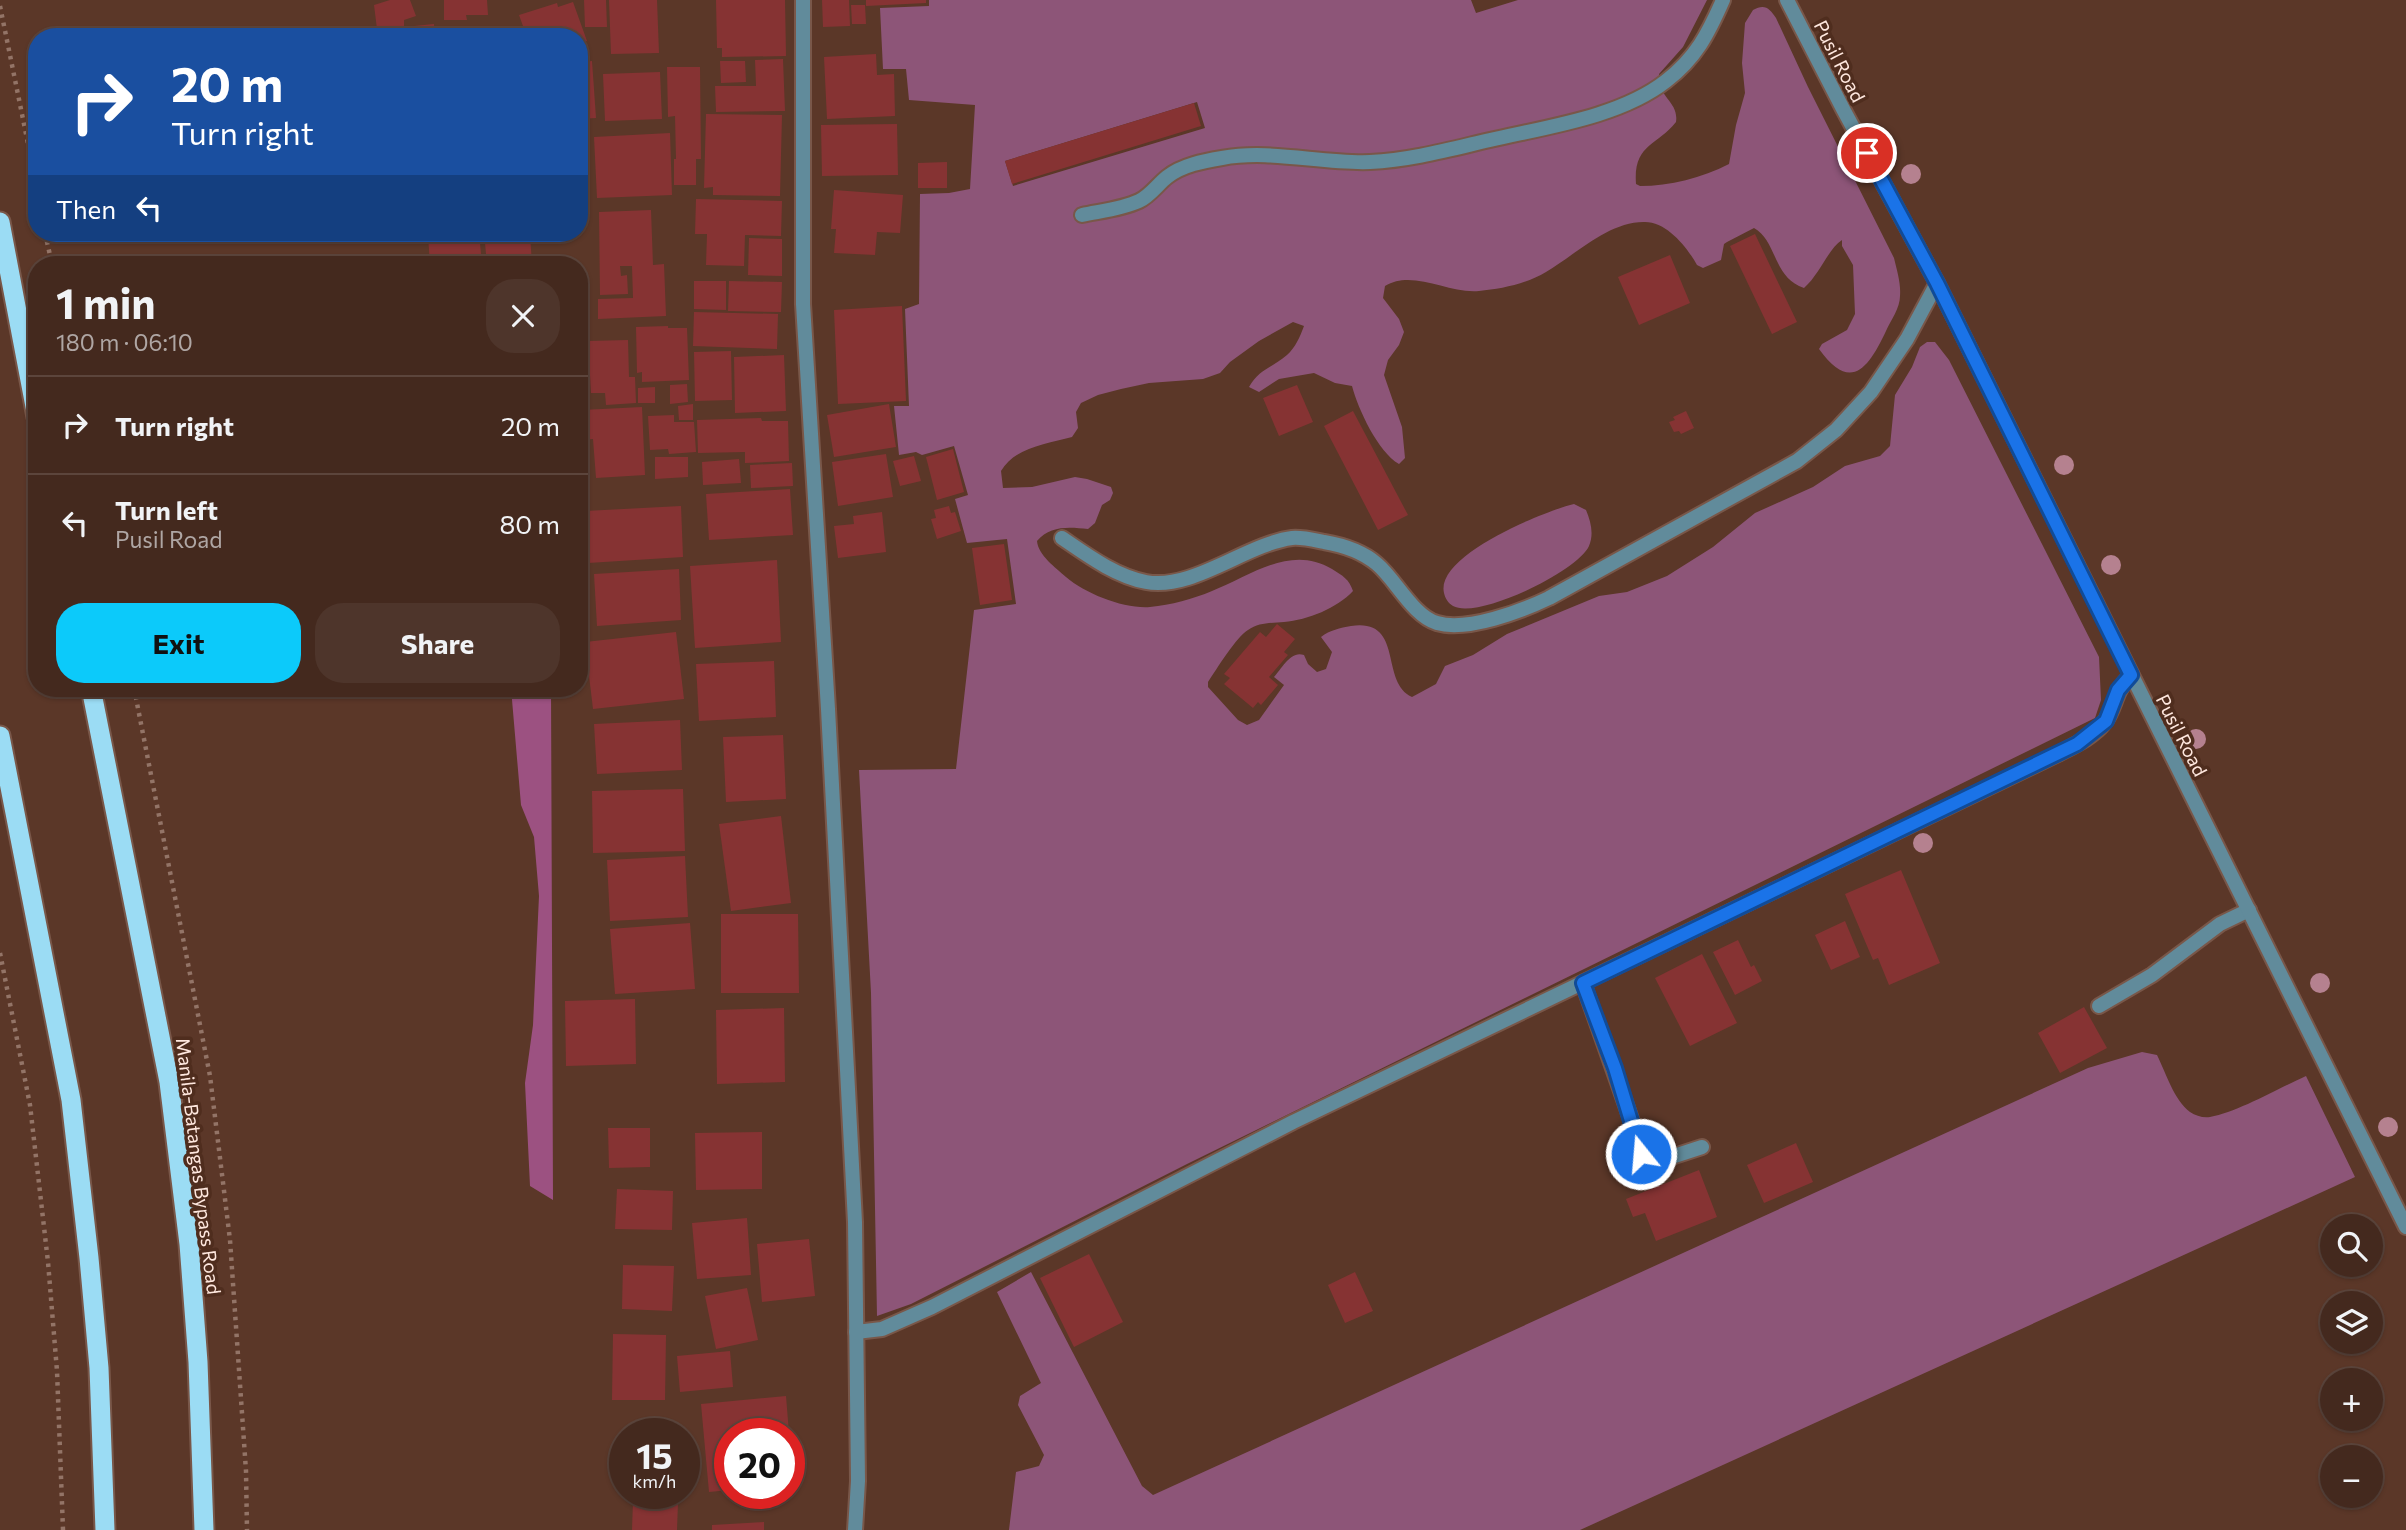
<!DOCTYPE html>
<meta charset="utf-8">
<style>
:root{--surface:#44291e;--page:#4e352b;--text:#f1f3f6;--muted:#afa6a4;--line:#5c453c;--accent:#0ccafa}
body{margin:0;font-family:Commissioner,sans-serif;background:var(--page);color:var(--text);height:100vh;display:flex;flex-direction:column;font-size:26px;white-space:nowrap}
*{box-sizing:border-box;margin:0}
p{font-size:23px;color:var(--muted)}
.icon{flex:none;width:38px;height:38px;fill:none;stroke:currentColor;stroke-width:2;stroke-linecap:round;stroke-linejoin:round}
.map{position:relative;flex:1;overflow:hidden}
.drawer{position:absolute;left:28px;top:256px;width:560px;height:441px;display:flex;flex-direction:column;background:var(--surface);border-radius:28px;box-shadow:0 2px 5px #0004,0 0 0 2px var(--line)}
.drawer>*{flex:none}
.hud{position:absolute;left:28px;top:28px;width:560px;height:214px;border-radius:28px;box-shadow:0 2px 5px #0004,0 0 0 2px var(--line);background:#1a4fa0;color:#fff;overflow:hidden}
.fabs{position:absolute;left:2320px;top:1214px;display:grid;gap:14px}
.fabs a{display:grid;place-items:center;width:63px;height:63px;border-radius:50%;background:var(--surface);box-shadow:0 2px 5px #0004,0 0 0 2px var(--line);font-size:35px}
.speed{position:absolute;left:609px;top:1418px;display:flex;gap:14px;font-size:35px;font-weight:700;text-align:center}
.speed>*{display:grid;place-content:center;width:91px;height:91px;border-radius:50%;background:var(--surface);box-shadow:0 2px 5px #0004,0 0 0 2px var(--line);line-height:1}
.speed small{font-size:18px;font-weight:400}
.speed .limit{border:10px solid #d22;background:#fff;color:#111}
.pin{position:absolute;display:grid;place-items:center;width:60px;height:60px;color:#fff;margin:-30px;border:4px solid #fff;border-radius:50%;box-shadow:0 2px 7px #0007}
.me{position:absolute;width:77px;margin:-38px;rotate:343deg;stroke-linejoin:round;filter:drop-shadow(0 0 5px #0008)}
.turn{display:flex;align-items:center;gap:24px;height:147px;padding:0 28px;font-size:32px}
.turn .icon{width:91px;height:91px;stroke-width:2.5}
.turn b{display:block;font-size:49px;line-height:60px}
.then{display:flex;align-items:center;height:66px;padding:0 28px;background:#0003;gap:14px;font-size:26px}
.round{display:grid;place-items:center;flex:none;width:74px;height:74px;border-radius:28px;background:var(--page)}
.overview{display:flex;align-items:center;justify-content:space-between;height:119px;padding:0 28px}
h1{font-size:42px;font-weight:700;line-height:52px}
.primary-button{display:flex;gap:14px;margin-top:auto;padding:14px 28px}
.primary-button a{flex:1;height:80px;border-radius:28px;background:var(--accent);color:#111;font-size:28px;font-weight:700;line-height:80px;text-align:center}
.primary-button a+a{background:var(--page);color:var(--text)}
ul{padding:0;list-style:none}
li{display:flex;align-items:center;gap:21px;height:98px;padding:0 28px;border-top:2px solid var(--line)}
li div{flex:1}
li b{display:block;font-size:26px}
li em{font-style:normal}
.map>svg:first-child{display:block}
.green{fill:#8d5578;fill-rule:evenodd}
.forest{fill:#9c5181}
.building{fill:#863333}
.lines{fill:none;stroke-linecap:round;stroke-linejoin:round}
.service-casing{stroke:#795749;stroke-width:18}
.minor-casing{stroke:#795749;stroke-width:18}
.trunk-casing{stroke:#795749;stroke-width:23}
.path{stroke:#937467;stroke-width:4.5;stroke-dasharray:3.5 5;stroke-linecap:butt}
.service{stroke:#618b9b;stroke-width:14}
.minor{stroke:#618b9b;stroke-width:14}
.trunk{stroke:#9bdcf4;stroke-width:19}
.tree{fill:#b5818f}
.route-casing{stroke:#114b97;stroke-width:18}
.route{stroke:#1a73e8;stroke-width:12}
.labels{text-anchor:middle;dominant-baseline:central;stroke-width:7;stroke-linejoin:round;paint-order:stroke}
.street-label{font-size:19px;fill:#ffe8df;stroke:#4f2d1e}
</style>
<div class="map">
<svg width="2406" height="1530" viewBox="0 0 2406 1530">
<rect width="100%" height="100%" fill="#5b3728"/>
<g class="green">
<path d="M 929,0 L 1471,0 L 1476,13 L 1518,0 L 1707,0 L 1683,47 L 1659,74 C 1658,99 1679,101 1676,122 C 1657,146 1633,144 1636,184 L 1640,186 C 1670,186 1702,178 1729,164 L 1736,125 L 1745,93 L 1742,63 L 1745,23 L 1753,10 C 1765,3 1770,9 1776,18 L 1808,87 L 1894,258 C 1897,271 1901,283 1900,296 C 1900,308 1891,320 1886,331 C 1869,367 1851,394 1819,349 L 1822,344 L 1847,330 L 1855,314 L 1853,265 L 1842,246 L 1842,240 C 1828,249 1820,274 1804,288 C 1772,277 1778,242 1754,228 L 1727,242 L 1724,244 L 1721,260 L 1703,268 L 1697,265 C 1687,247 1667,222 1645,222 C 1609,221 1575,255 1546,272 C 1526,284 1501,289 1479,291 C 1448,294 1413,269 1385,286 L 1383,298 L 1399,319 L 1404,332 L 1399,345 L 1388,360 L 1384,375 L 1402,427 L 1405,458 L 1399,464 C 1378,452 1358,409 1352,386 L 1335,383 L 1314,373 L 1279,379 L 1259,392 L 1249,387 C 1259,369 1272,368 1287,355 C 1295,348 1300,337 1304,326 L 1293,322 L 1259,341 L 1230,362 L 1220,373 L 1203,379 L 1149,383 L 1121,389 L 1098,395 L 1081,403 L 1076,412 L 1078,428 L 1072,437 C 1047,444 1015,447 1001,471 L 1003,488 L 1032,487 L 1075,477 L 1087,479 L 1111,487 L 1113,493 L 1110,500 L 1102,505 L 1095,523 L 1088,529 C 1070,527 1050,525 1037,541 C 1038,555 1056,568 1066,577 C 1086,594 1124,609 1150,607 C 1171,605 1193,599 1212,591 C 1251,576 1290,544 1332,569 C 1343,576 1349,579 1353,591 C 1337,608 1308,620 1284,622 C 1272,623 1259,622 1248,630 C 1237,636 1216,670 1208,682 L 1208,687 L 1238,720 L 1247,725 L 1259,720 L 1284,685 L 1274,677 C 1282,668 1291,650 1304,655 L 1308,664 L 1317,672 L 1326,669 L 1332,652 L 1321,637 C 1330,630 1340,628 1351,626 C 1405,618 1379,682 1412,697 L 1436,684 L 1445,666 L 1473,655 L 1507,634 L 1599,596 L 1627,592 L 1667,576 L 1713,547 L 1755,513 L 1813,487 L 1845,466 L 1880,456 L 1890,446 L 1895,395 L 1912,367 L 1920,347 L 1927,342 L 1935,342 L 1949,360 L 2099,657 L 2101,700 L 2095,718 L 1187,1164 L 911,1304 L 877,1316 L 871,993 L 859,770 L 956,769 L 974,610 L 1016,604 L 1007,539 L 967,543 L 955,499 L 968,495 L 954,446 L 922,455 L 916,452 L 899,455 L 894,406 L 909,406 L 905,309 L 919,304 L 920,194 L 949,193 L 970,189 L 975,105 L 909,100 L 906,69 L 883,69 L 880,8 L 929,6 ZM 1197,102 L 1205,128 L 1013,186 L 1005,161 Z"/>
<path d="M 1574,504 L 1586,510 C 1591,522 1594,534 1589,546 C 1578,571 1478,620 1453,606 C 1448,603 1445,598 1444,593 C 1435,555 1545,511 1574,504 Z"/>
<path d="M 2142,1052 L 2157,1055 C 2166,1073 2174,1100 2190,1112 C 2196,1116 2203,1118 2210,1117 C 2238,1112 2279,1088 2306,1076 L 2355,1177 L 1580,1530 L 1009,1530 L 1016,1472 L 1039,1466 L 1044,1455 L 1018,1405 L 1020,1396 L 1041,1383 L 997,1292 L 1031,1272 L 1142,1486 L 1153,1495 L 2088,1068 Z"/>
</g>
<path class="forest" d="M 511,688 L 551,688 L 553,1200 L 530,1186 L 525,1083 L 533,1025 L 539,896 L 534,837 L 521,805 Z"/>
<g class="building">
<path d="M 390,0 L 410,0 L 416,16 L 404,20 L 404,27 L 434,24 L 435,37 L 378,37 L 374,5 Z"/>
<path d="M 444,0 L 487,0 L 488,15 L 466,15 L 467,20 L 444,20 Z"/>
<path d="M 584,0 L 606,0 L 607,27 L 585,27 Z"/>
<path d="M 609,0 L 657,0 L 659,53 L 611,54 Z"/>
<path d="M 716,0 L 785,0 L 786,56 L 722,57 L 722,48 L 717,48 Z"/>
<path d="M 822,0 L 849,0 L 850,26 L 823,27 Z"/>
<path d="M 866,0 L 926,0 L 926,3 L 866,6 Z"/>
<path d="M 573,2 L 587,41 L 579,44 L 579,37 L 527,37 L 519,15 L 557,3 L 558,7 Z"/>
<path d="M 851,5 L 865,5 L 866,24 L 852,24 Z"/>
<path d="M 876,54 L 877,75 L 894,74 L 895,116 L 827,119 L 824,57 Z"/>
<path d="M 783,59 L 785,111 L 716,112 L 715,86 L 756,86 L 755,60 Z"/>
<path d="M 592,61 L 596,118 L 579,119 L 579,62 Z"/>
<path d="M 720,61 L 745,61 L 746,82 L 721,83 Z"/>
<path d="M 667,67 L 700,67 L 701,159 L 696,159 L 696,185 L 674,185 L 674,159 L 676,159 L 675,116 L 668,117 Z"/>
<path d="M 660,72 L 662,119 L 605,121 L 603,74 Z"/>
<path d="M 1194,103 L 1201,126 L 1012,184 L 1005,161 Z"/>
<path d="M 706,114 L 782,115 L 780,196 L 713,195 L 713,187 L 704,188 Z"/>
<path d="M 897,124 L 898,175 L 822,176 L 821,125 Z"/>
<path d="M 670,133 L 672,195 L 597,198 L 594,137 Z"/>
<path d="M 947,162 L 947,188 L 918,188 L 918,163 Z"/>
<path d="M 834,190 L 903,195 L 900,233 L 877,232 L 875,255 L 834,253 L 836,229 L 831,229 Z"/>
<path d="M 696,199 L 782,201 L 781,236 L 745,235 L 744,266 L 706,265 L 707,234 L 695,234 Z"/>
<path d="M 651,210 L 653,265 L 664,264 L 666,316 L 598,319 L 598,299 L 633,298 L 632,266 L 620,266 L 621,276 L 627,275 L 628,294 L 600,295 L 599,212 Z"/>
<path d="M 479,233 L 482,264 L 430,264 L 428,236 Z"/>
<path d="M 484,233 L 530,233 L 532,264 L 487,264 Z"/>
<path d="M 1755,234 L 1797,322 L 1772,334 L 1730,246 Z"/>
<path d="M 749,238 L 782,239 L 782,276 L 748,275 Z"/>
<path d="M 1670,255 L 1690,303 L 1639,325 L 1618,277 Z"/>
<path d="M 694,281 L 726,281 L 726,310 L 694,309 Z"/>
<path d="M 729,281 L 782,282 L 781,312 L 728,311 Z"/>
<path d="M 902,306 L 906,401 L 838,404 L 834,310 Z"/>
<path d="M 694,312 L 778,314 L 777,349 L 693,346 Z"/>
<path d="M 668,326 L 668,328 L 687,328 L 689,380 L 642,382 L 642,372 L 637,373 L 636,327 Z"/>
<path d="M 628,340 L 629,377 L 635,377 L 636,403 L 606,405 L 605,393 L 591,393 L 588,341 Z"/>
<path d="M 731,351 L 732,400 L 695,401 L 694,352 Z"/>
<path d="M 784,355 L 786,411 L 735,413 L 734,357 Z"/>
<path d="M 687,384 L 688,402 L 670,404 L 670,385 Z"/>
<path d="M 1297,385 L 1313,422 L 1279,436 L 1263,398 Z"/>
<path d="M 655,387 L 655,403 L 638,403 L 638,388 Z"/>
<path d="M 693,404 L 693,420 L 679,420 L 678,406 Z"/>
<path d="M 889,404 L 896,447 L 834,457 L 827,415 Z"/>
<path d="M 642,407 L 645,475 L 596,478 L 593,439 L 583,440 L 582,410 Z"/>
<path d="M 1353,411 L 1408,515 L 1378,530 L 1324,426 Z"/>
<path d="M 1686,411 L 1694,428 L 1681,434 L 1679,431 L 1674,432 L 1669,422 L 1675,420 L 1673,417 Z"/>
<path d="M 674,415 L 674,422 L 694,422 L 696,452 L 669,454 L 668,449 L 650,450 L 648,416 Z"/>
<path d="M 761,418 L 762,421 L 788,421 L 789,461 L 745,463 L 745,452 L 698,453 L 697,420 Z"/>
<path d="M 953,449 L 964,492 L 937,500 L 926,457 Z"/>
<path d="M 886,454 L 893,497 L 838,506 L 832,462 Z"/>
<path d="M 914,456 L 921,481 L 900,486 L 893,461 Z"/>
<path d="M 655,457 L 688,457 L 688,477 L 655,479 Z"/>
<path d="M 739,459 L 741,483 L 703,485 L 702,462 Z"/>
<path d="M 792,463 L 793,486 L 751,488 L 750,465 Z"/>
<path d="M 790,489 L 793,535 L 709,540 L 706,494 Z"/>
<path d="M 681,506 L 683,557 L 588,563 L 585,511 Z"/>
<path d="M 949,506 L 951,513 L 955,512 L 961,531 L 937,539 L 931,519 L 936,518 L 934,510 Z"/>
<path d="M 882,512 L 886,552 L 838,558 L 834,526 L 854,524 L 853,516 Z"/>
<path d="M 1004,544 L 1012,600 L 980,605 L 972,548 Z"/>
<path d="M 777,560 L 781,642 L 695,648 L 690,566 Z"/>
<path d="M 679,569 L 681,620 L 597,626 L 594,574 Z"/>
<path d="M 1277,624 L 1295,639 L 1284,652 L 1288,655 L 1269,677 L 1278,685 L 1261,705 L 1258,702 L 1253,708 L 1224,684 L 1230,678 L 1224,674 L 1260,632 L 1266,637 Z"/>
<path d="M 676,632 L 684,699 L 593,709 L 585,642 Z"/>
<path d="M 774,661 L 776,717 L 699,721 L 696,664 Z"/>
<path d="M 680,720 L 682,770 L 597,774 L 594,724 Z"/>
<path d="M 783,735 L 786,799 L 726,802 L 723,737 Z"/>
<path d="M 683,789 L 685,851 L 593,853 L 592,791 Z"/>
<path d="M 781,816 L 791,903 L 731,911 L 719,824 Z"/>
<path d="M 685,856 L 688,917 L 610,921 L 607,860 Z"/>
<path d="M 1901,870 L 1940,963 L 1889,985 L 1878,958 L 1873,960 L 1845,894 Z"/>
<path d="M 721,914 L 798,914 L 799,993 L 721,993 Z"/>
<path d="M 1845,921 L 1860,957 L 1831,970 L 1815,935 Z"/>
<path d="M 690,923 L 695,989 L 615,994 L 610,929 Z"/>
<path d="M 1738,940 L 1751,967 L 1754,965 L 1762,981 L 1735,995 L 1713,952 Z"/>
<path d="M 1702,954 L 1737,1023 L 1690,1046 L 1655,978 Z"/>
<path d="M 635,999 L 636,1064 L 566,1066 L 565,1001 Z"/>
<path d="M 2084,1007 L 2107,1048 L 2060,1073 L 2038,1033 Z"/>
<path d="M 784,1008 L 785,1082 L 717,1084 L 716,1010 Z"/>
<path d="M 608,1128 L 650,1128 L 650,1167 L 609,1168 Z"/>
<path d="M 762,1132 L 762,1189 L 696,1190 L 695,1133 Z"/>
<path d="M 1796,1143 L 1813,1182 L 1764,1203 L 1747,1165 Z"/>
<path d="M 1699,1170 L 1717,1217 L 1656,1241 L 1645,1213 L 1633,1217 L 1626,1199 Z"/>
<path d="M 617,1189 L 673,1191 L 672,1230 L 615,1229 Z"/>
<path d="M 747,1218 L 751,1275 L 697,1279 L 692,1223 Z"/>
<path d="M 809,1239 L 815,1296 L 762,1302 L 757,1244 Z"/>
<path d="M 1089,1254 L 1123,1322 L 1074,1347 L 1040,1278 Z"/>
<path d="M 623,1265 L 674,1266 L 672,1311 L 622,1309 Z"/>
<path d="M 1355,1272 L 1373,1311 L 1345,1323 L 1328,1285 Z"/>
<path d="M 747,1288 L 758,1340 L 716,1349 L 705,1296 Z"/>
<path d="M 613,1334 L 666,1335 L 665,1400 L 612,1400 Z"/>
<path d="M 730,1351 L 733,1387 L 680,1392 L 677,1356 Z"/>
<path d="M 786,1396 L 789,1433 L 730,1433 L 730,1490 L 709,1492 L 701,1404 Z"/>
<path d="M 633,1501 L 678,1503 L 677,1530 L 632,1530 Z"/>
<path d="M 764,1522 L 764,1530 L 712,1530 L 712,1525 Z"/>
</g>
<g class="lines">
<defs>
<g id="service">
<path d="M 1082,215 C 1101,211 1122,209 1139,201 C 1150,196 1158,184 1167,177 C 1182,165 1204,161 1222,158 C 1271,149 1321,164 1370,162 C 1411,160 1451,149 1490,140 C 1546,127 1620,117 1666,81 C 1696,58 1708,34 1723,0"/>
<path d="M 1062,538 C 1087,555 1115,576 1146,582 C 1192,591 1246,544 1292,538 C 1302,537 1314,540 1324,542 C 1342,545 1363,552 1377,564 C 1396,580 1413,616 1437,623 C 1467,632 1522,611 1549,598 L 1797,461 L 1836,430 L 1871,392 L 1907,339 L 1937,283"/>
<path d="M 1583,983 L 1645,1159 L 1656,1162 L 1702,1147"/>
<path d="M 2099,1006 L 2152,975 L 2220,924 L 2249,910"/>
<path d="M 856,1332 L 882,1329 L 932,1307 L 1293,1122 L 2058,754 C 2073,746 2093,737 2104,723 C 2117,706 2113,693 2131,675"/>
</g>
<g id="minor">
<path d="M 803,0 L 803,304 L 828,709 L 855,1222 L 858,1481 L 855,1530"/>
<path d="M 1787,0 L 1843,109 L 1937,283 L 2406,1227"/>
</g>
<g id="trunk">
<path d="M 0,222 L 37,417"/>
<path d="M 91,688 L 169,1082 L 189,1244 L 198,1362 L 204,1530"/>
<path d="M 0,736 L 71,1100 L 89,1258 L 99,1368 L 105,1530"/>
</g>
</defs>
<use href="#service" class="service-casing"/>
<use href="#minor" class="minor-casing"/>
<use href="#trunk" class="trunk-casing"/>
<g class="path">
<path d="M 0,6 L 37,188"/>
<path d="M 45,233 L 52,264"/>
<path d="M 134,688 L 210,1076 L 230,1240 L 246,1471 L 247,1530"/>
<path d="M 0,953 L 30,1105 L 48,1262 L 57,1371 L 63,1530"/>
</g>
<use href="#service" class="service"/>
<use href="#minor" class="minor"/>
<use href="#trunk" class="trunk"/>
</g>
<g class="tree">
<circle cx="1911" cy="174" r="10"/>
<circle cx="2064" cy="465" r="10"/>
<circle cx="2111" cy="565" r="10"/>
<circle cx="2196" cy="739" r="10"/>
<circle cx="1923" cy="843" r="10"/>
<circle cx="2320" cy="983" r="10"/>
<circle cx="2388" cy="1127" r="10"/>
</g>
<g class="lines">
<defs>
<path id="route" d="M 1641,1154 L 1615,1068 L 1583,983 L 2077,744 L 2106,721 L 2118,690 L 2131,675 L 1937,283 L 1867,153"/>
</defs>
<use href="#route" class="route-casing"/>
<use href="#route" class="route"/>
</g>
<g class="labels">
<g class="street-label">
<text transform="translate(1840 61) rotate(63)">Pusil Road</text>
<text transform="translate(2182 735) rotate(63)">Pusil Road</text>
<text transform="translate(199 1166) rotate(83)">Manila-Batangas Bypass Road</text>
</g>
</g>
</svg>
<div class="fabs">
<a><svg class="icon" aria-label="search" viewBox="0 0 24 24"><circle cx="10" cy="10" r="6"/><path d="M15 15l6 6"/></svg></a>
<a><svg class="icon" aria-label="layers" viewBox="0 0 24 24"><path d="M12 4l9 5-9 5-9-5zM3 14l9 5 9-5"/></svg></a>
<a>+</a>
<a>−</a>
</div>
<div class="speed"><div>15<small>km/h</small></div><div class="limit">20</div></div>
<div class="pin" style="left:1867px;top:153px;background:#d93025"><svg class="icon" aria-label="arrive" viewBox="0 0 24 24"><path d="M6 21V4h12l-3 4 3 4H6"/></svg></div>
<svg class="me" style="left:1641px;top:1154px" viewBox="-20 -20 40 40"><circle r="17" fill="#1a73e8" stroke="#fff" stroke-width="3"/><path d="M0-11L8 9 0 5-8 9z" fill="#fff"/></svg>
<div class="hud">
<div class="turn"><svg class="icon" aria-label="right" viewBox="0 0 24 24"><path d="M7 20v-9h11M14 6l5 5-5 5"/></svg><div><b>20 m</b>Turn right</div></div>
<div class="then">Then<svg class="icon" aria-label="left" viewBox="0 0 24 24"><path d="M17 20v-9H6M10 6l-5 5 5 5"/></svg></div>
</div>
<section class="drawer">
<div class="overview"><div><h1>1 min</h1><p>180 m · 06:10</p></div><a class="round"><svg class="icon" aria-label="close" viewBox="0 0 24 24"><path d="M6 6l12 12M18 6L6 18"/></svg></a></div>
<ul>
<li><svg class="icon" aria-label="right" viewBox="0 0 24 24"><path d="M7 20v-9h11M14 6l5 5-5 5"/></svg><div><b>Turn right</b></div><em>20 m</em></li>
<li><svg class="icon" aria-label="left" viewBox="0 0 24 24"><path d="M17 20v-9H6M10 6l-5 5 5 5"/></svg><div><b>Turn left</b><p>Pusil Road</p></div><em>80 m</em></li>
</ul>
<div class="primary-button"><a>Exit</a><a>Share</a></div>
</section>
</div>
